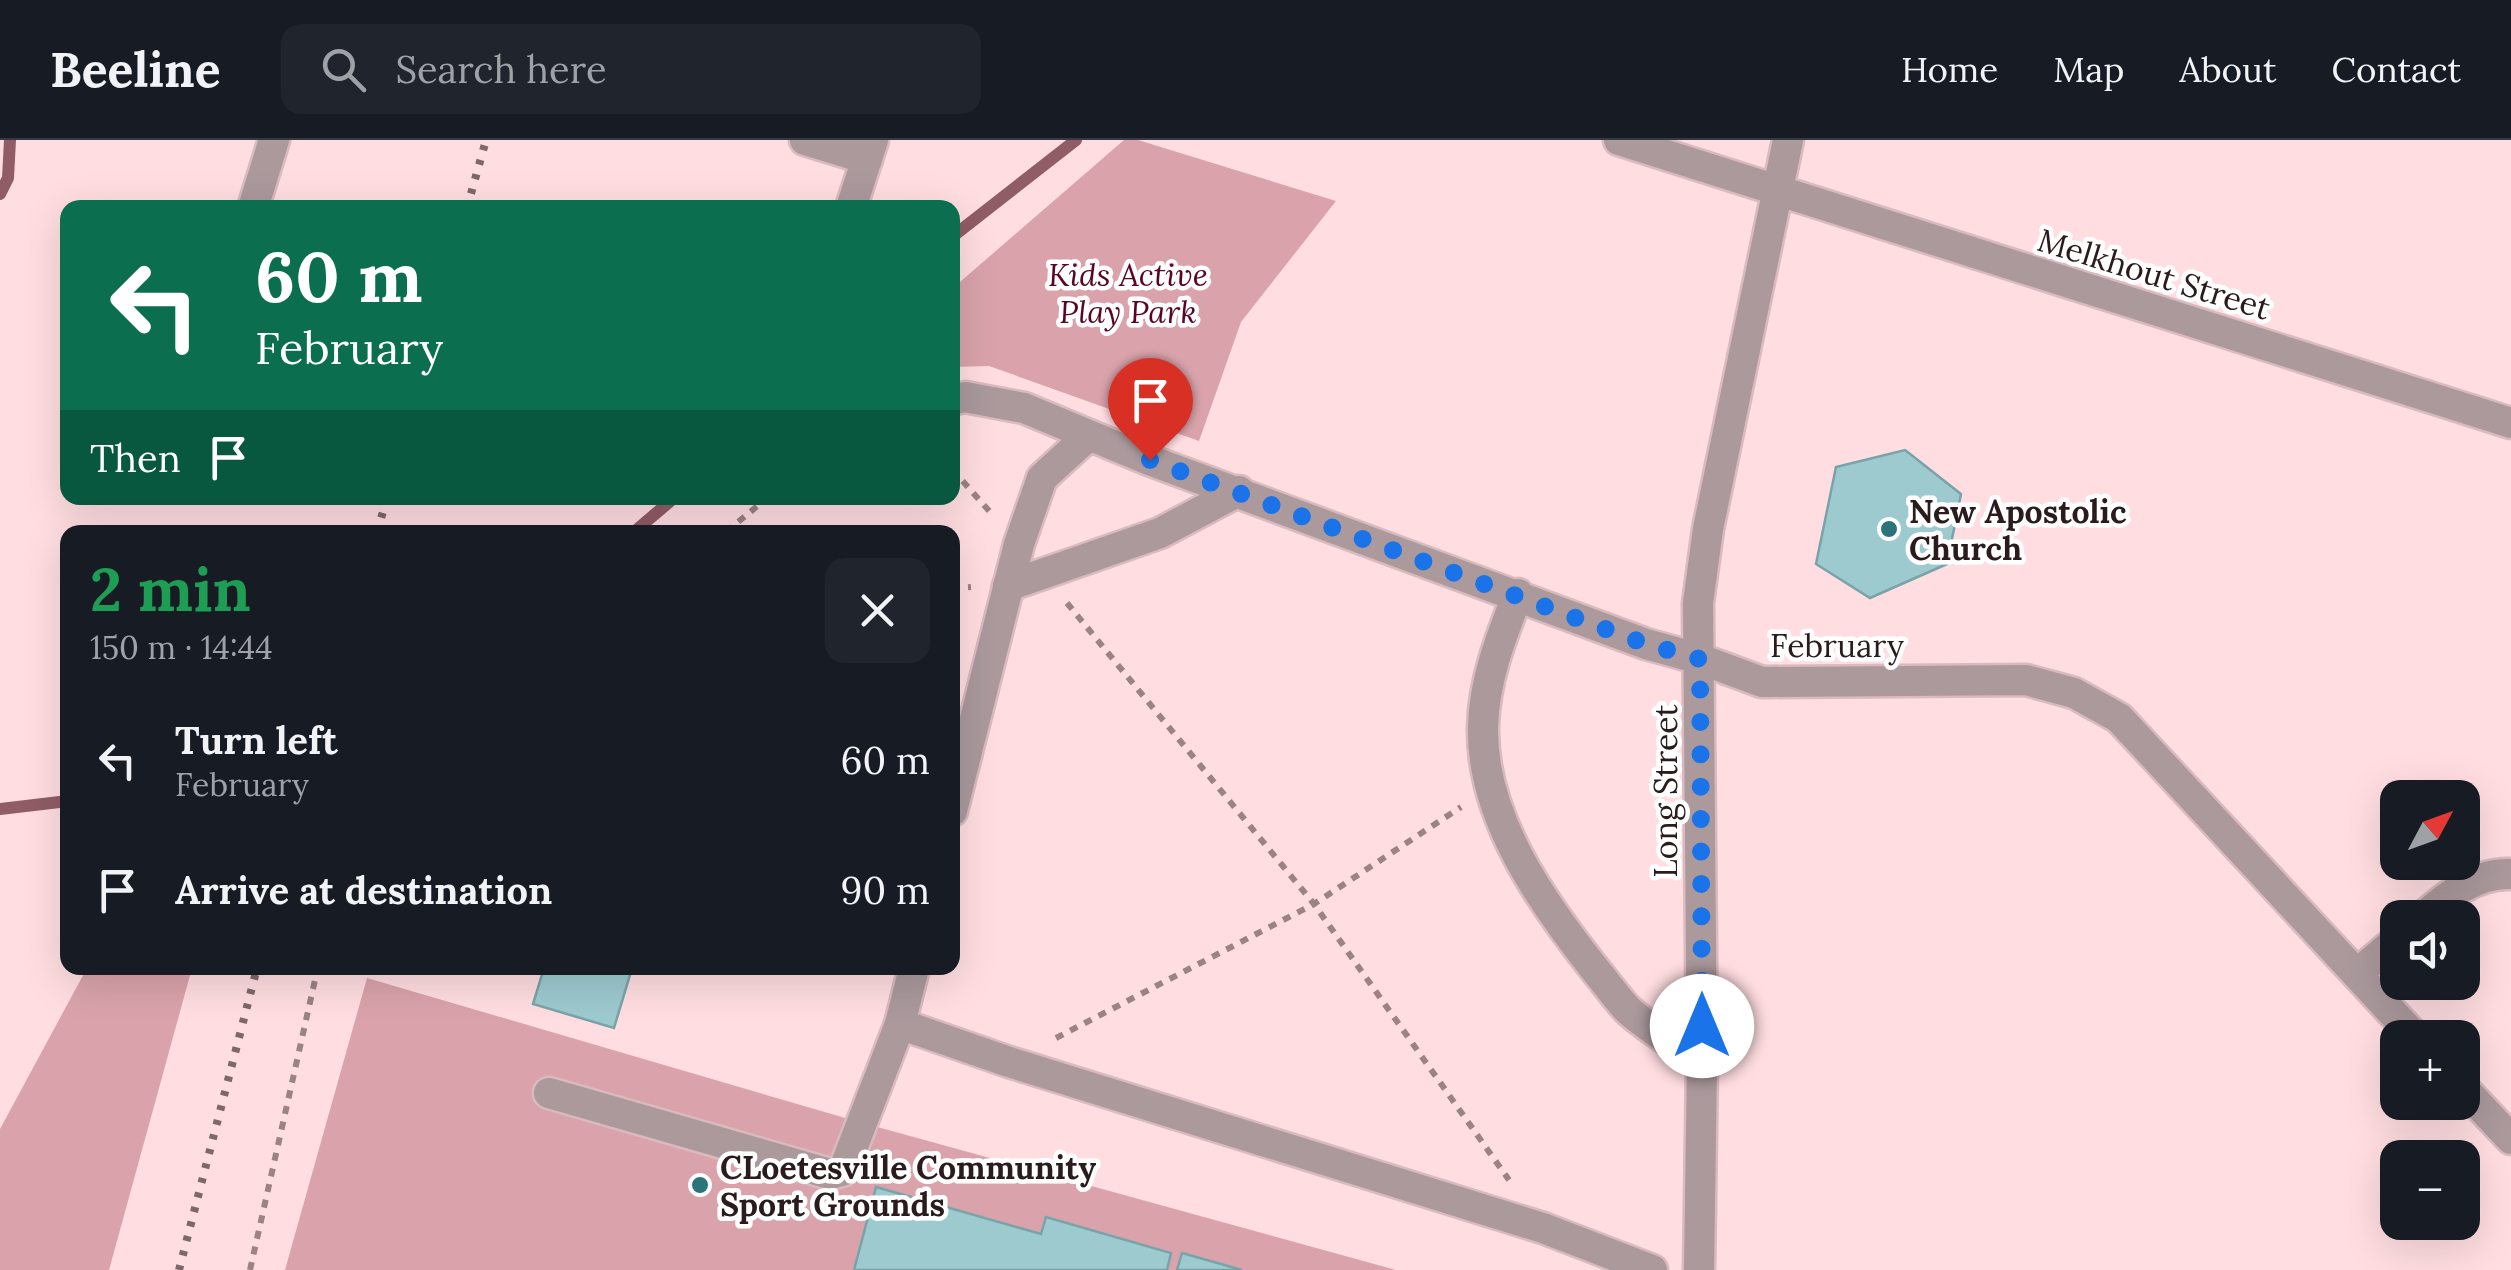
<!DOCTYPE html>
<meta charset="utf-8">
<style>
:root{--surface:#171b24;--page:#20242c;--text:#f1f3f6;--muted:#9ea1a6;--line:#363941}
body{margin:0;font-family:Lora,serif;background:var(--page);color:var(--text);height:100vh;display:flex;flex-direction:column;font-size:38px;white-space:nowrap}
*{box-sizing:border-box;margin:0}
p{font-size:32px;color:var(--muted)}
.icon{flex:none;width:55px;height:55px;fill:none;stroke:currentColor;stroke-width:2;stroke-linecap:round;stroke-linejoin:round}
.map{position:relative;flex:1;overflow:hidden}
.drawer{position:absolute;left:60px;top:385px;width:900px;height:450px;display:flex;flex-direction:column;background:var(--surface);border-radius:20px;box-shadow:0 10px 40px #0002}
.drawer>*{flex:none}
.hud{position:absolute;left:60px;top:60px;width:900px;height:305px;border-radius:20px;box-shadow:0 10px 40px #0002;background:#0b6e4f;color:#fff;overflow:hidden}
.needle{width:65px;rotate:49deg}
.tools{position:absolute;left:2380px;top:640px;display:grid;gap:20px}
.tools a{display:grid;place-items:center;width:100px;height:100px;border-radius:20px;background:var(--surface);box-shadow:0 10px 40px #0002;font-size:50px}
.pin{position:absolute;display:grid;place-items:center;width:85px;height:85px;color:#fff;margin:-102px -42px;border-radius:50% 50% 50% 0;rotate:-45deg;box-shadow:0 0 10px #0007}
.pin .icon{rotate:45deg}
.me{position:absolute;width:110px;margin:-55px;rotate:0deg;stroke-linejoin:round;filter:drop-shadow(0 0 8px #0008)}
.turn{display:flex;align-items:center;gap:35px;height:210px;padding:0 30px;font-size:45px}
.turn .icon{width:130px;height:130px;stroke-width:2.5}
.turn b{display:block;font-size:70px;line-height:85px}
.then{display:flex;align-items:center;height:95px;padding:0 30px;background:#0003;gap:20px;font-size:38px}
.round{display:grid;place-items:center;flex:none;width:105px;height:105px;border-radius:20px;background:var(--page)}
.headline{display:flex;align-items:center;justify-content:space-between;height:170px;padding:0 30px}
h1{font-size:60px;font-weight:700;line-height:75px;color:#1e9e55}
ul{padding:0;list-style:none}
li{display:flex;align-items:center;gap:30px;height:130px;padding:0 30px}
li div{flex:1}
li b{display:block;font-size:38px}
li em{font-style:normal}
header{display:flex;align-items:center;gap:60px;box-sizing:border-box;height:140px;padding:0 50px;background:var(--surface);border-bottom:2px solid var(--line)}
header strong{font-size:48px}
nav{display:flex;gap:55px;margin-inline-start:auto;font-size:35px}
.search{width:700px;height:90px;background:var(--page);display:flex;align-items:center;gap:25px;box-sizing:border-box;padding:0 35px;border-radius:20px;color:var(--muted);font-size:38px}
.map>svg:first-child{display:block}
.green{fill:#daa3ab}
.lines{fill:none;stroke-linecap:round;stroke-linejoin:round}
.stream{stroke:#905c65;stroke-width:12}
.building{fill:#9dcacf;stroke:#78a4a9;stroke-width:2.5}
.minor-casing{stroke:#d9babe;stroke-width:35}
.path{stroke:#9b8285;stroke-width:6;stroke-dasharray:8 8;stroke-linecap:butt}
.minor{stroke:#ab999c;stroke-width:30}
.rail{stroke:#7e676a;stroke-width:8;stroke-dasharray:5 10;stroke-linecap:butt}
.route{stroke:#1a73e8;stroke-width:18;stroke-dasharray:0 32.4}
.poi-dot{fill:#2b747c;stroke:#fff;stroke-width:4}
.labels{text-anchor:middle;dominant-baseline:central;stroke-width:9;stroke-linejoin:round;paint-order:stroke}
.park-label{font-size:32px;font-style:italic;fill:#5a0523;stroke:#fff}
.street-label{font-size:32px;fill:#2a1b1d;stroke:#fff}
.poi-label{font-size:32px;font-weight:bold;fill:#2a1b1d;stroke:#fff;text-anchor:start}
</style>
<header>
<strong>Beeline</strong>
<div class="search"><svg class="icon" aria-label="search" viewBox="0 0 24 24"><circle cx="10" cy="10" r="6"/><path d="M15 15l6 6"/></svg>Search here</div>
<nav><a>Home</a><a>Map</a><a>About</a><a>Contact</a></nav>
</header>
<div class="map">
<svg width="2511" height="1130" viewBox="0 0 2511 1130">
<rect width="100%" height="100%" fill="#ffdde1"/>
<g class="green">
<path d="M 1124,0 L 1138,0 L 1336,61 L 1241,182 L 1199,301 L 989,226 L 953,227 L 953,148 Z"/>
<path d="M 87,828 L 192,828 L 109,1130 L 0,1130 L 0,989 Z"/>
<path d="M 367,838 L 852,980 L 1396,1130 L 285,1130 Z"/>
</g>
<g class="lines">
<g class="stream">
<path d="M 0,54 L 8,38 L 10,0"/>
<path d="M 952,97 L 1076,0"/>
<path d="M 634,392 L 674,358"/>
<path d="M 0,669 L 68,661"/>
</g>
</g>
<g class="building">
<path d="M 1905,310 L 1961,354 L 1947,424 L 1870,458 L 1816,424 L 1836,327 Z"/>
<path d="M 544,828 L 632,828 L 614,888 L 533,864 Z"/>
<path d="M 876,1047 L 1041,1094 L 1046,1077 L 1171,1113 L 1167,1130 L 854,1130 Z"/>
<path d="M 1182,1113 L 1242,1130 L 1177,1130 Z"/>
</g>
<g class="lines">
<defs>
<g id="minor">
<path d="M 805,0 L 867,19"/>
<path d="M 1619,0 L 2511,283"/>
<path d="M 253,68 L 274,0"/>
<path d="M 851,68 L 873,0"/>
<path d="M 952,260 L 965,257 L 1024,268 L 1149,320 L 1646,504 L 1700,519 L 1762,542 L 2026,540 L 2074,553 L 2119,578 L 2416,898"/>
<path d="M 1008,446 L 1160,393 L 1239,351"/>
<path d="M 1518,454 C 1501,497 1484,540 1483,587 C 1481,676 1541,761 1593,827 C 1604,840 1615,856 1627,869 C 1648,889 1678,905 1702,923"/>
<path d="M 952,671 L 1019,404 L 1042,338 L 1088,296"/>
<path d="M 2422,778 C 2447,756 2477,732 2511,734"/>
<path d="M 2357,834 L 2398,799"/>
<path d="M 900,884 L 1009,922 L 1543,1088 L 1652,1130"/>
<path d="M 2462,947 L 2511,999"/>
<path d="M 549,953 L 830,1034 L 842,1031 L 846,1024 L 900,884 L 914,828"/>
<path d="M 1699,1130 L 1702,923 L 1698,463 L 1708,389 L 1788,0"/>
</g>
</defs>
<use href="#minor" class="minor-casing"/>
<g class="path">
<path d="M 952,329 L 991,373"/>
<path d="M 726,392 L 767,358"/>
<path d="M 952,448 L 971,447"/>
<path d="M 1067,463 L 1314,764 L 1509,1040"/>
<path d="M 1056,898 L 1314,764 L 1461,667"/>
<path d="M 250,1130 L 315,840 L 320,828"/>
</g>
<use href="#minor" class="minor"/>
<g class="rail">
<path d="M 467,68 L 486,0"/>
<path d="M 377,392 L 387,358"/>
<path d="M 179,1130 L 257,828"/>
</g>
</g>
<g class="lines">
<path class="route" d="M 1150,320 L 1646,504 L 1700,519 L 1702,886"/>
</g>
<g class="poi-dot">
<circle cx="1889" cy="389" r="10"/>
<circle cx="700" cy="1045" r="10"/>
</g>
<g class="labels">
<g class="park-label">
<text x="1128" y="134">Kids Active<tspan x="1128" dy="37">Play Park</tspan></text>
</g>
<g class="street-label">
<text transform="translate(2154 134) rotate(17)">Melkhout Street</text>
<text x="1837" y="505">February</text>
<text transform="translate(1665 651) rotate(-90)">Long Street</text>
</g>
<g class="poi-label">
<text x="1909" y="371">New Apostolic<tspan x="1909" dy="37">Church</tspan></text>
<text x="720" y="1027">CLoetesville Community<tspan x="720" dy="37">Sport Grounds</tspan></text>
</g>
</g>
</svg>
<div class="tools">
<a><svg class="needle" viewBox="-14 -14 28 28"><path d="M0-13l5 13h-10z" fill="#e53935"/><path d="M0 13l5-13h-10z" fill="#9ea1a6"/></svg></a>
<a><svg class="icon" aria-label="sound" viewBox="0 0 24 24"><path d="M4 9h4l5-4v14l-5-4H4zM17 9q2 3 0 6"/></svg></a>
<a>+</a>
<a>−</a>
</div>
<div class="pin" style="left:1150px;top:320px;background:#d93025"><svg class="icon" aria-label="arrive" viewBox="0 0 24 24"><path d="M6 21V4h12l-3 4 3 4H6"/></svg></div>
<svg class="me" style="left:1702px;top:886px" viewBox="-20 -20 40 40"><circle r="19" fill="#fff"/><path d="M0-13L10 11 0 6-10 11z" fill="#1a73e8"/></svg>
<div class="hud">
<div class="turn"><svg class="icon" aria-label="left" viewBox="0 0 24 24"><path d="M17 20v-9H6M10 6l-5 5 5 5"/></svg><div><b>60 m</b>February</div></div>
<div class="then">Then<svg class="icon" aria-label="arrive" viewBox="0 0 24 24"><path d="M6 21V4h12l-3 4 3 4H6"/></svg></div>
</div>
<section class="drawer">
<div class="headline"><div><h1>2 min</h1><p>150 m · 14:44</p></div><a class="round"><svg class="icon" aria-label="close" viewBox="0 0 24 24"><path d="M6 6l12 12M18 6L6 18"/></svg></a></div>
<ul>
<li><svg class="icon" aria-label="left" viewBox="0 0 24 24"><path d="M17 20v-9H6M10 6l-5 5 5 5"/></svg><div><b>Turn left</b><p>February</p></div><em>60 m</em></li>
<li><svg class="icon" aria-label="arrive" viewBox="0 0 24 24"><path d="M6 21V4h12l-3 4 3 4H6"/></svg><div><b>Arrive at destination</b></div><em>90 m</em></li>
</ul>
</section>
</div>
